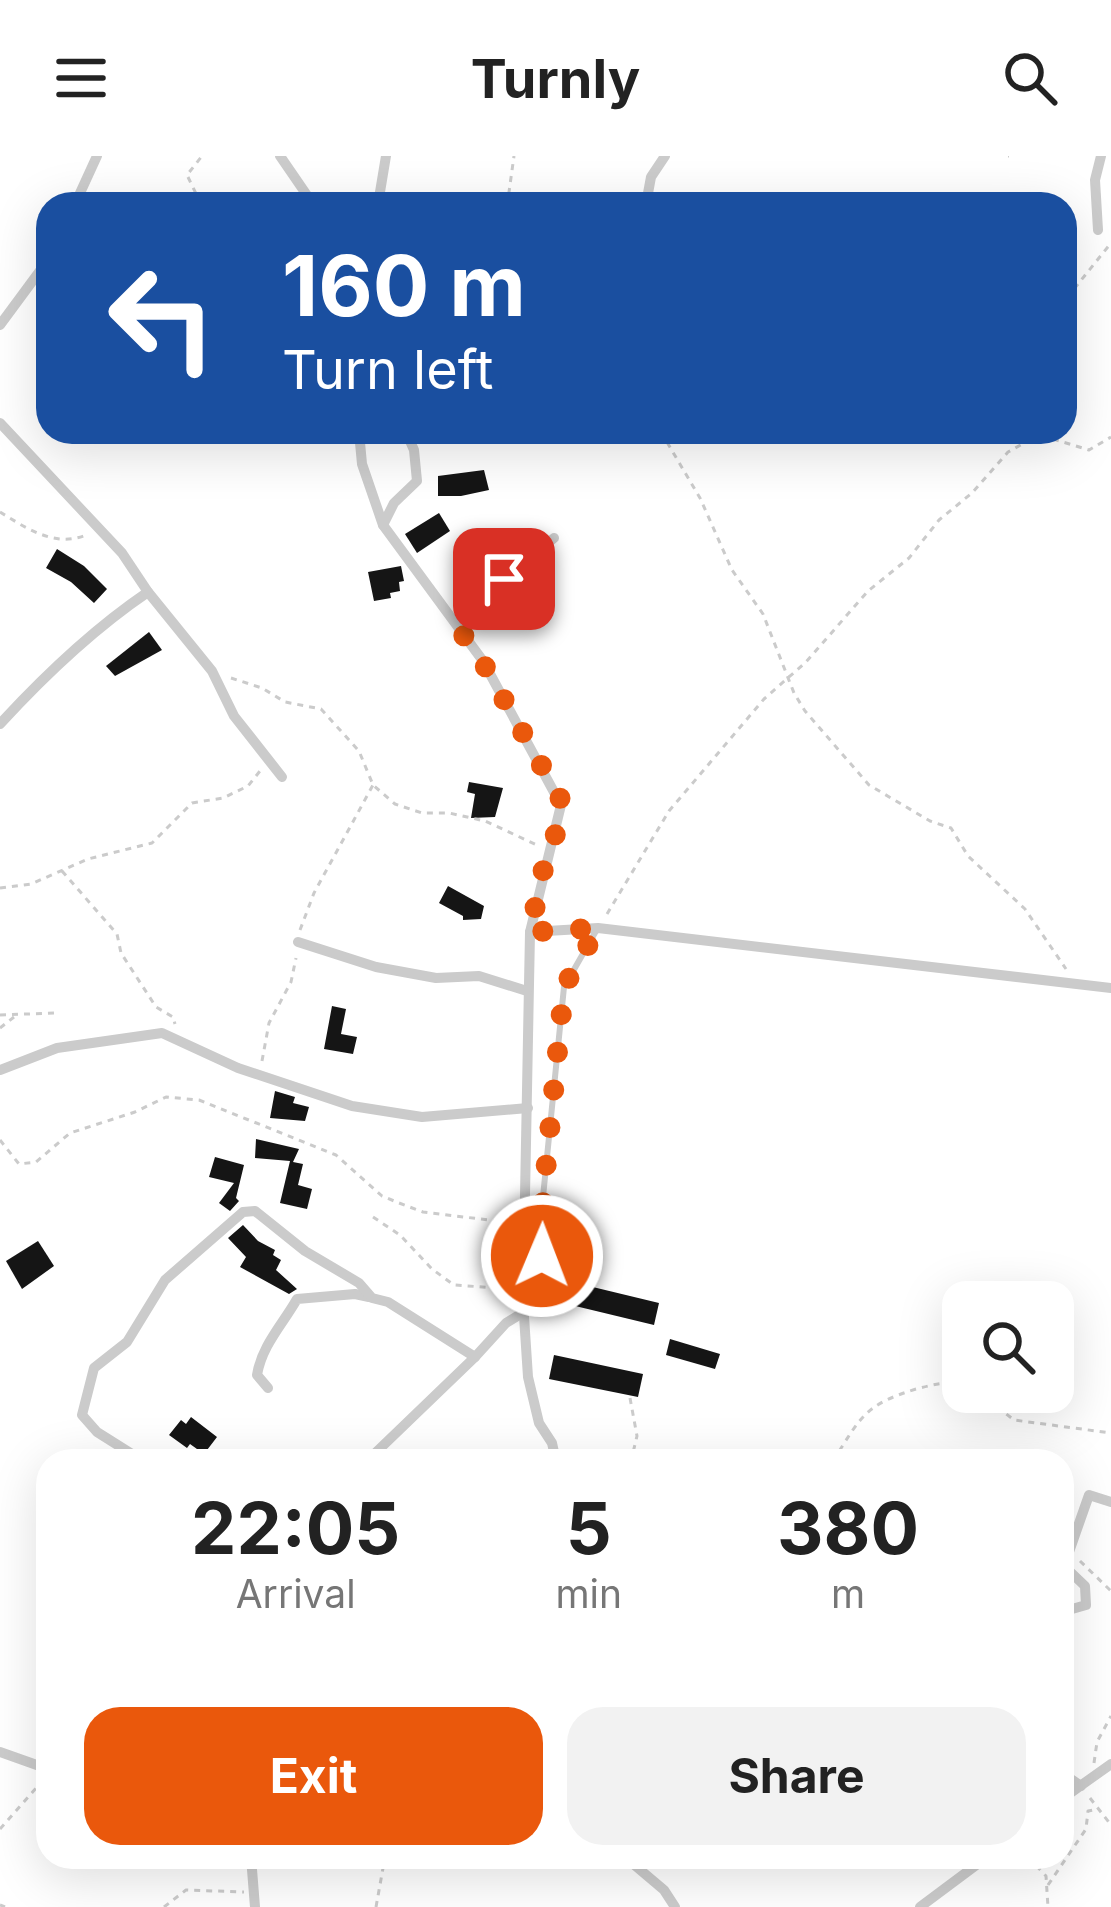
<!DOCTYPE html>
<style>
:root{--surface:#fff;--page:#f2f2f2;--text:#222;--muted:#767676;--accent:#ea580c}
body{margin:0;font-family:Inter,sans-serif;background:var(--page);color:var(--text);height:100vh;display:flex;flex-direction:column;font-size:45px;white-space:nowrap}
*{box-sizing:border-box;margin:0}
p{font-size:39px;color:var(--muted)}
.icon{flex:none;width:66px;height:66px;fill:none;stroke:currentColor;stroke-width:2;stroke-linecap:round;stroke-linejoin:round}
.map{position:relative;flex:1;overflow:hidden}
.panel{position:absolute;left:36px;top:1293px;width:1038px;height:420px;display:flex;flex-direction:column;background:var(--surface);border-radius:36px;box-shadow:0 12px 48px #0002}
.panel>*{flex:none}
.guide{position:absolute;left:36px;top:36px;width:1041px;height:252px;border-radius:36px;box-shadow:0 12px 48px #0002;background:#1a4fa0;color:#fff;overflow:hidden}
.fabs{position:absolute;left:942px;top:1125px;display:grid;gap:24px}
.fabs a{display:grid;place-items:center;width:132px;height:132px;border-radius:24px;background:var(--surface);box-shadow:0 12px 48px #0002;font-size:60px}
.pin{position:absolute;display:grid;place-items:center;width:102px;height:102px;color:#fff;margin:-51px;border-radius:24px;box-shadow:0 6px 18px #0006}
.me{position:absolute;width:132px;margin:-66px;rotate:1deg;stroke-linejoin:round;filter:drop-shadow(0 0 9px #0008)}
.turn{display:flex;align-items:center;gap:42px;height:252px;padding:0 48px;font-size:54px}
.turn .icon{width:156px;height:156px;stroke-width:2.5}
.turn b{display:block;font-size:84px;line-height:102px}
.eta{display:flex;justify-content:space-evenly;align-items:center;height:204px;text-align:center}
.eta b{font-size:72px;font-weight:700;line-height:84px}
.cta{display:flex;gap:24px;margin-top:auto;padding:24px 48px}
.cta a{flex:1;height:138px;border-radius:36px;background:var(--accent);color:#fff;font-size:48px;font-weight:700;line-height:138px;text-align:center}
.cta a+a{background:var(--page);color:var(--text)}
header{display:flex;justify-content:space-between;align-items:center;height:156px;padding:0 48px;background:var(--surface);font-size:54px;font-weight:700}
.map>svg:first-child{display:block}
.building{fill:#151515}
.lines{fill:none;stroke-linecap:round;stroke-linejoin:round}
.path{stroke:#cbcbcb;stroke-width:3;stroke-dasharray:6 6;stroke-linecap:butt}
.service{stroke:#cbcbcb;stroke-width:6}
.minor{stroke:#cbcbcb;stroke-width:10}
.route{stroke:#ea580c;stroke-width:21;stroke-dasharray:0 37.8}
</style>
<header><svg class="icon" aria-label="menu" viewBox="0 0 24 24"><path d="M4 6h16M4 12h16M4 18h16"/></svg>Turnly<svg class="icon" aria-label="search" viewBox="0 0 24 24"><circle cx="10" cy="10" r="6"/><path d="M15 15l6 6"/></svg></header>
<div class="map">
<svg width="1111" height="1751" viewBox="0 0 1111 1751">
<rect width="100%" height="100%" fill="#fff"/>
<g class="building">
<path d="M 484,314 L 489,334 L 461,340 L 438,340 L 438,320 Z"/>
<path d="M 439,357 L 450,375 L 417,397 L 405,378 Z"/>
<path d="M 57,393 L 84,410 L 107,433 L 94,447 L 71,426 L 46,412 Z"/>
<path d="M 401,410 L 404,425 L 399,426 L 400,435 L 390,437 L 391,442 L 374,445 L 368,416 Z"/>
<path d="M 149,476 L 162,494 L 115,520 L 106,510 Z"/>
<path d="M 469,626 L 503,632 L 495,661 L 471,662 L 475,638 L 467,636 Z"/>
<path d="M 448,730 L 484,750 L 481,763 L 463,764 L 463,760 L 439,747 Z"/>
<path d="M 332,850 L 346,853 L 341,878 L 357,881 L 353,898 L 324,893 Z"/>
<path d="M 275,935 L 295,941 L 293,947 L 309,951 L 305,965 L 270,962 Z"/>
<path d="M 256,983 L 299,993 L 293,1006 L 303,1008 L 298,1029 L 312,1033 L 307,1053 L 280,1047 L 290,1005 L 255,1002 Z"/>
<path d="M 215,1001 L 244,1009 L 236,1042 L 239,1045 L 230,1055 L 219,1047 L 234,1027 L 209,1021 Z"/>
<path d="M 243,1069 L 258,1085 L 275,1094 L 273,1099 L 281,1104 L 276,1114 L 297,1133 L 289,1138 L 240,1111 L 246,1101 L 228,1082 Z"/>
<path d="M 38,1085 L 54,1110 L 22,1133 L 6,1105 Z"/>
<path d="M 572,1126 L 659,1147 L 654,1169 L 567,1148 Z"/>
<path d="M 670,1183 L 720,1198 L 715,1213 L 666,1199 Z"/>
<path d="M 554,1199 L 643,1218 L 638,1241 L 549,1223 Z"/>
<path d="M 191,1261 L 217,1281 L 204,1298 L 190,1288 L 187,1292 L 169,1279 L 181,1264 L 186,1268 Z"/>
</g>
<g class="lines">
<g class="path">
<path d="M 1008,0 L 1009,0"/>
<path d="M 201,48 L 187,19 L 202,0"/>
<path d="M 502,48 L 509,36 L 514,0"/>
<path d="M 1065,179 L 1070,138 L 1111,87"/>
<path d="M 661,276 L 700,342 L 732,414 L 763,458 L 794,537 L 805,555 L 869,629 L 930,665 L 951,672 L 968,700 L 1025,753 L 1066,813"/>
<path d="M 1053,283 L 1089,294 L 1111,281"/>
<path d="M 0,356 C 26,372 55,392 86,379"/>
<path d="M 231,522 L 262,532 L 285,546 L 321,553 L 359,595 L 373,629 L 395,648 L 422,657 L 449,657 L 485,665 L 537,689"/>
<path d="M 62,715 L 117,778 L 121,797 L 156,851 L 173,861 L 175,868"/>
<path d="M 0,732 L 31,728 L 88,703 L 152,687 L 192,647 L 223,642 L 248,630 L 260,615"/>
<path d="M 607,758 L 669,655 L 764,543 L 806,506 L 868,435 L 909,402 L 939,364 L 972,337 L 1008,296 L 1035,281 L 1051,283 L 1053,276"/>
<path d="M 300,774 L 314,737 L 373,629"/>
<path d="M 0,859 L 54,857"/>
<path d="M 0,872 L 14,861"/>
<path d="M 262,905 L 269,867 L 291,826 L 296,802"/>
<path d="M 0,984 L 19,1008 L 36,1006 L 70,977 L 135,956 L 166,941 L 199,944 L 336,999 L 382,1040 L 399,1047 L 423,1056 L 513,1067"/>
<path d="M 373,1061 L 400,1079 L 432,1113 L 454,1129 L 511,1133"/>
<path d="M 978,1236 L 1014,1264 L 1111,1277"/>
<path d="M 630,1242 L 637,1280 L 631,1305"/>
<path d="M 833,1305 C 861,1261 864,1249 916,1233 C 932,1229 946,1225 963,1228"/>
<path d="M 1080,1405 L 1111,1435"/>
<path d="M 1094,1607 L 1097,1586 L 1111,1560"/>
<path d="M 1090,1642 L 1111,1669"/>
<path d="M 0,1673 L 44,1623"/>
<path d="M 1028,1701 L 1046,1720 L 1048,1751"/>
<path d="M 1048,1729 L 1086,1673 L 1088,1655 L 1099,1653"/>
<path d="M 0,1749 L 5,1751"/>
<path d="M 164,1751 L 186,1734 L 244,1736"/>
<path d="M 376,1751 L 385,1701"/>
</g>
<path class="service" d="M 526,1139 L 542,1100 L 543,1041 L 564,831 L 596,775"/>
<g class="minor">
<path d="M 280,0 L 313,48"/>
<path d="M 75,48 L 97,0"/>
<path d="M 378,48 L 386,0"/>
<path d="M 646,48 L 651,21 L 665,0"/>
<path d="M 1098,74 L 1095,24 L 1101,0"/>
<path d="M 0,169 L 48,104"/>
<path d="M 0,267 L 122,397 L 148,436 L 212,515 L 234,560 L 282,621"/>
<path d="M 359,276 L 362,308 L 383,369 L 483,505 L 561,649 L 530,776 L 523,1145 L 528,1221 L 539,1267 L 552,1287 L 556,1305"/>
<path d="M 383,369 L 394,347 L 417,325 L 414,294 L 406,276"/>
<path d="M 459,473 L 504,423 L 554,382"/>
<path d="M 0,568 C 45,519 92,474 148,436"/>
<path d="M 530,776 L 598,772 L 1111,832"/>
<path d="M 298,786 L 376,811 L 436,822 L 479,820 L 527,835"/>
<path d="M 0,914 L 57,892 L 162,877 L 238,912 L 352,950 L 422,961 L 528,952"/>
<path d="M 268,1232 L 257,1219 C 262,1189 283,1168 297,1143 L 355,1138 L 369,1141"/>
<path d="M 143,1305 L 97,1276 L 82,1259 L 94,1212 L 127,1186 L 165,1124 L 243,1056 L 255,1055 L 305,1095 L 359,1127 L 372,1142 L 388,1146 L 475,1201"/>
<path d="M 367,1305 L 475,1201 L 506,1167 L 524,1156"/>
<path d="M 1062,1462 L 1065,1455 L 1086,1449 L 1085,1430 L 1064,1410 L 1089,1339 L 1111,1346"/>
<path d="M 0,1596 L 48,1613"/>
<path d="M 1062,1617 L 1081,1630"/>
<path d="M 1062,1643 L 1111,1608"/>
<path d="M 251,1701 L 255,1751"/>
<path d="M 625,1701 L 664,1734 L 675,1751"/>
<path d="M 920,1751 L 987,1701"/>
</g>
</g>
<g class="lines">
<path class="route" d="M 504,423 L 459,473 L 482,505 L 560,642 L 562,659 L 542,718 L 530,776 L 598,772 L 564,831 L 543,1041 L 542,1100"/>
</g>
</svg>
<div class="fabs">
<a><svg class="icon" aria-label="search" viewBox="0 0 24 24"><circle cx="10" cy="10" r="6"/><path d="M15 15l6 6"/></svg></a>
</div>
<div class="pin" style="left:504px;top:423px;background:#d93025"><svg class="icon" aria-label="arrive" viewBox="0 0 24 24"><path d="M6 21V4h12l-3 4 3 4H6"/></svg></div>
<svg class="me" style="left:542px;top:1100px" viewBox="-20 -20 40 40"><circle r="17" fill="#ea580c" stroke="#fff" stroke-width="3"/><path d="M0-11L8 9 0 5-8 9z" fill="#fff"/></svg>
<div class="guide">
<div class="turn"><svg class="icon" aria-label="left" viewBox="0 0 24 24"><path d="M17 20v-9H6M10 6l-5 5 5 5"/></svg><div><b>160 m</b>Turn left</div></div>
</div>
<section class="panel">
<div class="eta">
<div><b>22:05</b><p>Arrival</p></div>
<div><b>5</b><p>min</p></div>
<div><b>380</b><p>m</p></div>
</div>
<div class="cta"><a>Exit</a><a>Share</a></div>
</section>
</div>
